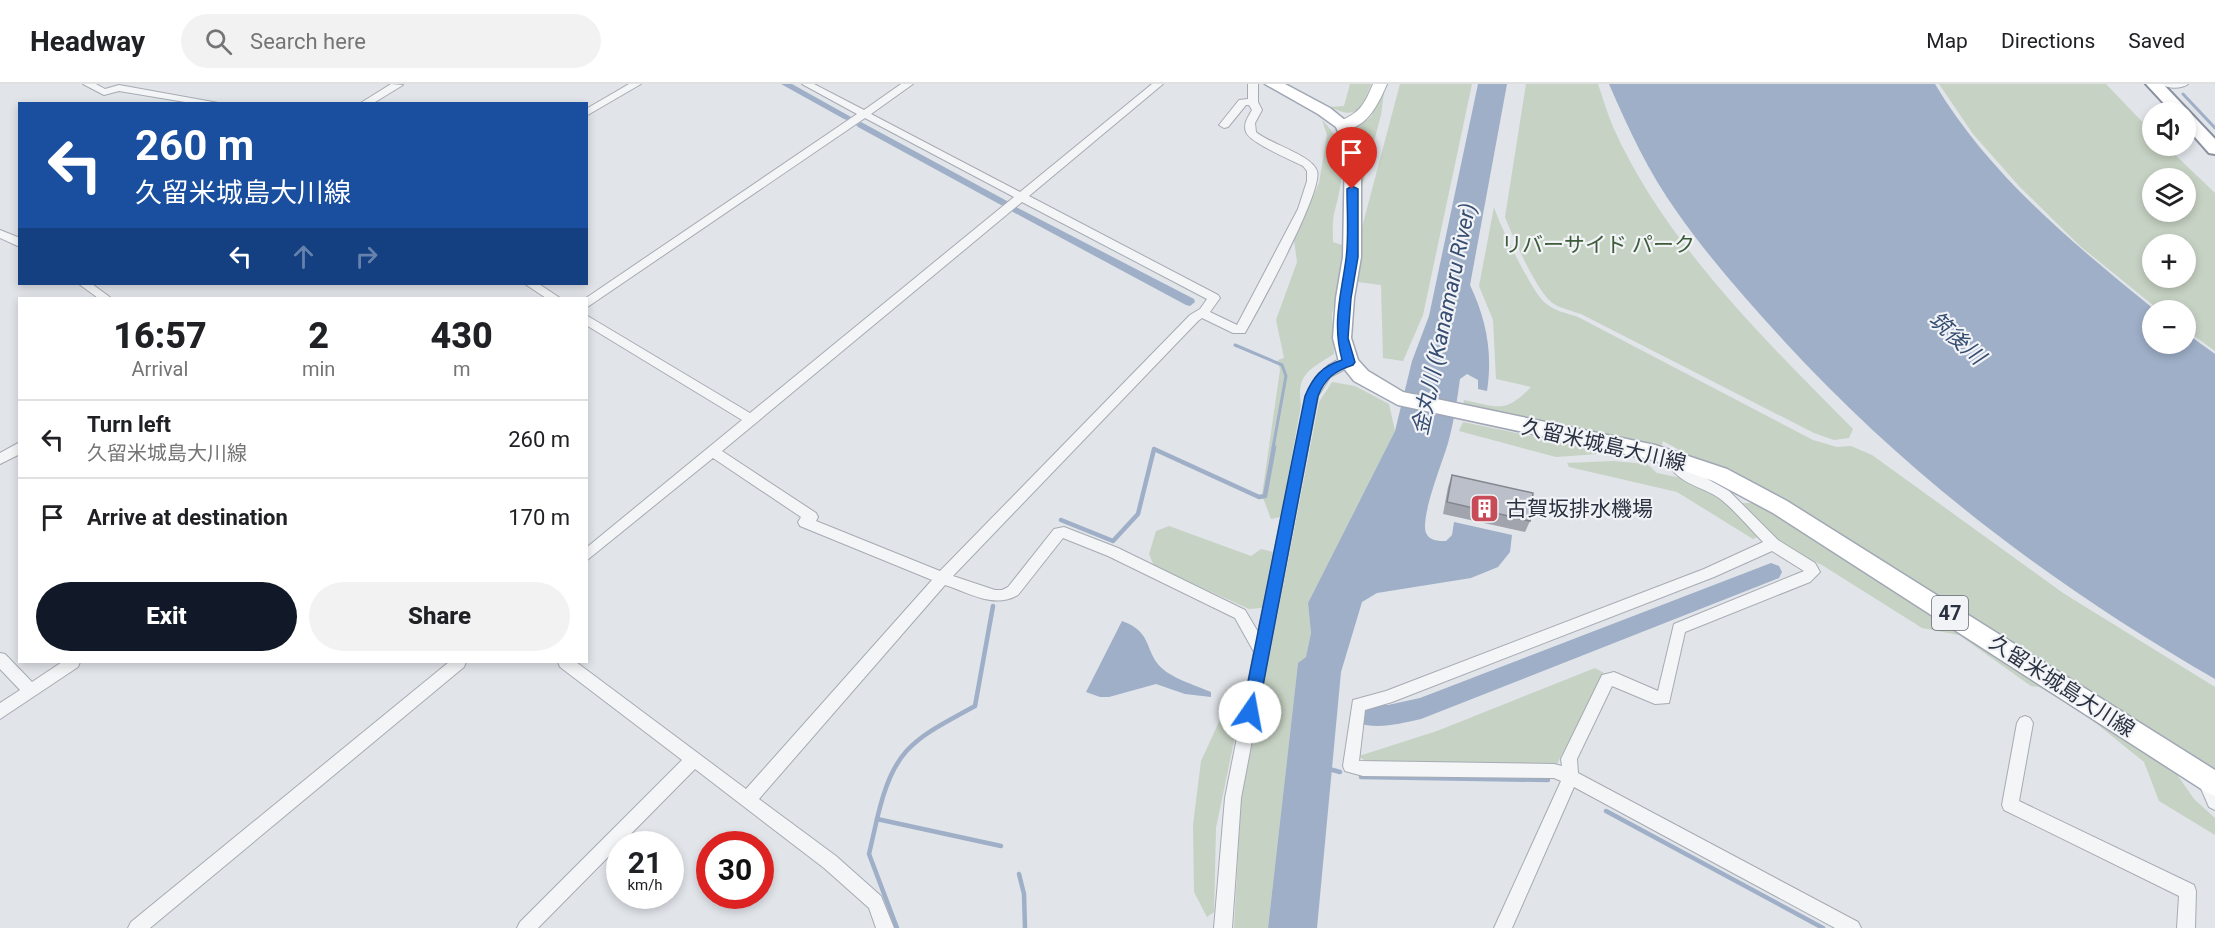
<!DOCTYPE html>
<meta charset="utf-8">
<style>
:root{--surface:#fff;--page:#f2f2f2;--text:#202124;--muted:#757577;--line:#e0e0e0;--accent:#111827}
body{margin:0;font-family:Roboto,"Noto Sans JP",sans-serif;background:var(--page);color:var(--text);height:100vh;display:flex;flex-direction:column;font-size:22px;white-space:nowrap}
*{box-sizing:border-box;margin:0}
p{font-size:20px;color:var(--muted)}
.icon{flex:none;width:33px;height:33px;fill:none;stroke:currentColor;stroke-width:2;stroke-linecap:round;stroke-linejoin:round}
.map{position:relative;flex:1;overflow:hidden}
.sheet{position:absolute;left:18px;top:213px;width:570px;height:366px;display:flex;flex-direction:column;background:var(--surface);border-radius:0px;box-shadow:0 3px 9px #0003}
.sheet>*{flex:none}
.top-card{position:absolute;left:18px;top:18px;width:570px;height:183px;border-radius:0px;box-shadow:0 3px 9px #0003;background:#1a4fa0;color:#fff;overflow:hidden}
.controls{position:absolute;left:2142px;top:18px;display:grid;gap:12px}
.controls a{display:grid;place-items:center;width:54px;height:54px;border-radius:50%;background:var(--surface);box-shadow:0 3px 9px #0003;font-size:30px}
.speed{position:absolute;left:606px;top:747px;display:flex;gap:12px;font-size:30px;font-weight:700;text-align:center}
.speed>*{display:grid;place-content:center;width:78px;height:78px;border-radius:50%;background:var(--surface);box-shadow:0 3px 9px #0003;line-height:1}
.speed small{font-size:15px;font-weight:400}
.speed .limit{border:9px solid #d22;background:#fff;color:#111}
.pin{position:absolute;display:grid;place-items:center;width:51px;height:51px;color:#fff;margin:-62px -26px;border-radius:50% 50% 50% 0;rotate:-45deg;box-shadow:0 0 6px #0007}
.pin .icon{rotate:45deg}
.me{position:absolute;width:66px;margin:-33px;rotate:12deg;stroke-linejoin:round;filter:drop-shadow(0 0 4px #0008)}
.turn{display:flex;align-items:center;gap:21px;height:126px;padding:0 18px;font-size:27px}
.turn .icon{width:78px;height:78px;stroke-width:2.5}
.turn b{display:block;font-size:42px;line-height:51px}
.lanes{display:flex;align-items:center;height:57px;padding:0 18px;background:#0003;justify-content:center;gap:30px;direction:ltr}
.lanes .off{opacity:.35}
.eta{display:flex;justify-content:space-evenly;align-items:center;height:102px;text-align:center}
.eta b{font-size:36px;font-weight:800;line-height:42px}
.cta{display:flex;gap:12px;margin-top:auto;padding:12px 18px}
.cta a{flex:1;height:69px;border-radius:36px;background:var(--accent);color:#fff;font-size:24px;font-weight:800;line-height:69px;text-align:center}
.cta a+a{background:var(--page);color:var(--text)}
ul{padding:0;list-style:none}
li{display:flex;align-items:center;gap:18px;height:78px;padding:0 18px;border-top:2px solid var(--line)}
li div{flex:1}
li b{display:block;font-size:22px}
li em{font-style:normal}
header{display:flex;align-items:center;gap:36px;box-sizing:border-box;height:84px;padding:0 30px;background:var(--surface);border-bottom:2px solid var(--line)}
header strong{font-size:28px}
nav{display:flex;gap:33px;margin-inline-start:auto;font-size:21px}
.search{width:420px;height:54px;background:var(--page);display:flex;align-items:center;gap:15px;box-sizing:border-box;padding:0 21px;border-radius:33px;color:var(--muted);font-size:22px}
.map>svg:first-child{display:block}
.green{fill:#c6d2c3;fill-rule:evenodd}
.water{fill:#9eafc7}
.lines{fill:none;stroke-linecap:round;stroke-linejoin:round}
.stream-far1{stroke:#9eafc7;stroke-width:3}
.stream{stroke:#9eafc7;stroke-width:4.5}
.canal{fill:#9eafc7;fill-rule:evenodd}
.river{fill:#9eafc7;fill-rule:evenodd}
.minor-casing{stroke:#a6abb3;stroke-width:2}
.secondary-casing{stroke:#a6abb3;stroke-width:2}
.primary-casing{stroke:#a1a7b4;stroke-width:3}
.trunk-casing{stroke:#89909f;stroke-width:4}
.minor{fill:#f4f5f7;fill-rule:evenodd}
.secondary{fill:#fff;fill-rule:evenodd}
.primary{fill:#fff;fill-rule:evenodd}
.trunk{fill:#fff;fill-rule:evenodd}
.wall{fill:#a1a4ad}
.building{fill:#bbbfc9;stroke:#83868d;stroke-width:1.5}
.route{fill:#1a73e8;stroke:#114b97;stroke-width:1.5}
.labels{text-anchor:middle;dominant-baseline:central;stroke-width:4.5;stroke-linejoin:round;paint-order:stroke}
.shield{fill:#f1f3f6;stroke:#666b77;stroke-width:1.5}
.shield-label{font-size:20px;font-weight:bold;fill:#2a3140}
.park-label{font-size:21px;fill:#3c5b38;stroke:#f1f3f6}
.street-label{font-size:21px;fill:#2a3140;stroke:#f1f3f6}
.poi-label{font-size:21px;fill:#2a3140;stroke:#f1f3f6;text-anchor:start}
.water-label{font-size:22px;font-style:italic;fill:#364d72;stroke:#f1f3f6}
</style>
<header>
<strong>Headway</strong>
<div class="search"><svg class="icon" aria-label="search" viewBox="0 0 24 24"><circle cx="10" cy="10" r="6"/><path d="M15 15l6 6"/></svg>Search here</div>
<nav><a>Map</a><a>Directions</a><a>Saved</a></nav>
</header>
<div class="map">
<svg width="2215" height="844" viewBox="0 0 2215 844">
<rect width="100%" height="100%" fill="#e1e4e9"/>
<g class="green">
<path d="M 1350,0 L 1371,0 C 1361,24 1358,37 1330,23 L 1344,22 Z"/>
<path d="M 1385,0 L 1381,31 L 1359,114 L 1362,73 L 1356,44 L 1371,33 Z"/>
<path d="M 1400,0 L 1472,0 L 1423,231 L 1403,277 L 1383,274 L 1381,201 L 1358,198 L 1361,147 Z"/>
<path d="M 1526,0 L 1598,0 C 1603,14 1607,29 1613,43 C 1665,159 1765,256 1853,345 L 1849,354 L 1834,356 L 1814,349 L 1581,230 C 1573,227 1562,225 1554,220 C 1537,209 1513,153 1505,133 Z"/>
<path d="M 1939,0 L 2106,0 L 2152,48 L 2152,62 L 2166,62 L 2215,109 L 2215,267 L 2186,246 L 2186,226 L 2159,226 L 2080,162 L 2019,102 L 1973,50 ZM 2152,94 L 2186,94 L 2186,128 L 2152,128 ZM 2152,160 L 2186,160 L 2186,194 L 2152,194 Z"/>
<path d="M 1322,36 C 1351,63 1343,95 1334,130 C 1332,139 1333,149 1333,158 L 1342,161 L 1345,173 L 1332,230 L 1334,270 C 1310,285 1296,290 1301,321 L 1281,433 L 1271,435 L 1262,411 L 1280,286 L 1278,276 L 1284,274 L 1276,236 L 1297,178 L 1294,156 L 1319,99 L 1327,51 Z"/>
<path d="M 1494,123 C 1499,140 1532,208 1544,218 C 1554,227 1566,229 1578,233 L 1813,356 L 1837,363 L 1851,362 L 1872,371 L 2063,509 L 2215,603 L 2215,693 L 1727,387 L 1692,373 L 1663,357 L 1661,363 L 1463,324 L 1464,316 C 1498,323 1505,330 1531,303 L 1496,295 L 1493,236 L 1479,202 Z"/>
<path d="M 1332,298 L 1355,302 L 1389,320 L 1395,347 L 1308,519 L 1311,549 L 1306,574 L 1298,579 L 1268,844 L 1234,844 L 1241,717 L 1319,318 Z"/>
<path d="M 1463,338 L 1580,362 L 1597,370 L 1556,373 L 1459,347 Z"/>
<path d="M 1613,377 L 1647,380 L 1657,389 L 1686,395 L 1719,413 L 1760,452 L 1753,455 L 1677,408 L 1569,383 L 1567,379 Z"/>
<path d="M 1740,419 L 1756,419 L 1777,427 L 2169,679 L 2194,715 L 2215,734 L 2215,751 L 2159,717 L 2144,678 L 2082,628 L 2039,603 L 2031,602 L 1959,551 L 1922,544 L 1822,481 L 1786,465 Z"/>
<path d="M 1169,442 L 1251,472 L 1261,465 L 1273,468 L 1262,524 L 1249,525 L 1154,482 L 1149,470 L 1156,447 Z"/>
<path d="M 1595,584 L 1604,589 L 1557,680 L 1370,681 L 1359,672 L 1437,647 Z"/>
<path d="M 1231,612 L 1243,614 L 1216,744 L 1214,828 L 1207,833 L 1194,808 L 1193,741 L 1201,677 Z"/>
</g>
<g class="water">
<path d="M 1478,0 L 1507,0 L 1470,201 C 1486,235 1493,268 1487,307 L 1478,305 L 1478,296 L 1467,290 L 1460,295 C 1457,316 1454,338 1448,359 C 1443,377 1420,433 1426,449 C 1430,457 1438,457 1446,457 L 1452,451 L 1454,438 L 1512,451 L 1510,468 L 1498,483 L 1471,494 L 1377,509 L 1362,518 L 1341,588 L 1317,844 L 1268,844 L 1298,579 L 1306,573 L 1311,549 L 1308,519 L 1395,347 L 1412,277 L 1429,232 Z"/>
<path d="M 1609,0 L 1935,0 C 1989,91 2075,161 2155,226 L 2152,226 L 2152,260 L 2186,260 L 2186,249 L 2215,270 L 2215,595 C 2055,503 1909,393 1784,257 C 1747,216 1709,174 1677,128 C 1649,89 1628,44 1609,0 Z"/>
<path d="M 1122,537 C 1155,549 1143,569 1164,586 C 1173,594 1199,603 1211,608 L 1211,613 L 1185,610 L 1156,600 L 1109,613 L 1100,613 L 1086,608 Z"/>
</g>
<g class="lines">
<g class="stream-far1">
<path d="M 2183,10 L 2215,44"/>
<path d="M 1235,261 L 1282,281 L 1286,292 L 1273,364"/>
</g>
<g class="stream">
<path d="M 1061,436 L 1113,457 L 1138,430 L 1154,365 L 1259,413 L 1265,412 L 1274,363"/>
<path d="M 993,522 L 975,622 C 913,656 894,663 877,735 L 1001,762"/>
<path d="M 1329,685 L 1340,688"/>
<path d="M 1361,693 L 1548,696"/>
<path d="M 1606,727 L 1823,844"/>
<path d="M 877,735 L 869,770 L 897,844"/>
<path d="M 1019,790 L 1024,810 L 1025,844"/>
</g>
<g class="canal">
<path d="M 781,0 L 792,0 L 851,33 L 847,36 L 844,35 Z"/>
<path d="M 861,38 L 1007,117 L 1009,119 L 1004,122 L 1001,121 L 858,43 L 856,41 Z"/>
<path d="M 1016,123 L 1194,215 L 1195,218 L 1190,222 L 1186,221 L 1013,128 L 1011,126 Z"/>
</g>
<path class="river" d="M 1771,479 L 1779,482 L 1782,488 L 1779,494 L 1421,635 C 1398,640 1377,646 1354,638 L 1350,630 L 1354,622 L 1362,619 L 1388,621 L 1420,614 Z"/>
<defs>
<g id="minor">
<path d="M 83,0 L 96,0 L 105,5 L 119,1 L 224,20 L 197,20 L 119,7 L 104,11 Z"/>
<path d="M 391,0 L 403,1 L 372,20 L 359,20 Z"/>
<path d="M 629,0 L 641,0 L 586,32 L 586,25 Z"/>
<path d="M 802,0 L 814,0 L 864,26 L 901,0 L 913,0 L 871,30 L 1020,108 L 1152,0 L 1163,0 L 1029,112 L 1218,211 L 1220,214 L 1210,228 L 1237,241 L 1298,125 L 1307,97 L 1307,87 L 1303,82 C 1292,76 1250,59 1246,48 C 1243,40 1248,33 1252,26 L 1249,21 L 1246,21 L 1228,43 L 1224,44 L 1219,41 L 1239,16 L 1248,15 L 1248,0 L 1258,0 L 1258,18 L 1262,26 L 1255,39 L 1256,48 C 1270,60 1312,71 1317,87 C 1324,106 1258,226 1245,249 L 1233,249 L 1202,234 L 1198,237 L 953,492 L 995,506 L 1002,506 L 1008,503 L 1054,445 L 1064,443 L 1118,464 L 1245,526 L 1258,548 L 1306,312 C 1313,295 1331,270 1353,275 L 1355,278 L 1353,281 L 1330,293 L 1318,312 L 1241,714 L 1232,844 L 1214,844 L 1225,714 L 1254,568 L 1235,534 L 1108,472 L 1063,454 L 1018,511 C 994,525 970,509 945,501 L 759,715 L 836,772 L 881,812 L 894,844 L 876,844 L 869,824 L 824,784 L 695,685 L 538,844 L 517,844 L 520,838 L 682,676 L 560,583 L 558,578 L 576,578 L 746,705 L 932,496 L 800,442 L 798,438 L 801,433 L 713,374 L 586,477 L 586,464 L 742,336 L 586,241 L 586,231 L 750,329 L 1014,113 L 865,34 L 586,224 L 586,214 L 857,30 ZM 1022,118 L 1207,215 L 1200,225 L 1190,231 L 940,487 L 816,437 L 818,433 L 816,429 L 722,367 Z"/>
<path d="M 2161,0 L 2188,0 C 2182,5 2167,5 2161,0 Z"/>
<path d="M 0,146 L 20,154 L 20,163 L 0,154 Z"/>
<path d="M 79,200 L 92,200 L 111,214 L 98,214 Z"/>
<path d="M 525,200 L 539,200 L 560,214 L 546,214 Z"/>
<path d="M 20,358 L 20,370 L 0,380 L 0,369 Z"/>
<path d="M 1676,370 L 1681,371 L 1684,382 L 1729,407 L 1778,456 L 1815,479 L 1820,488 L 1810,498 L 1685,548 L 1669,619 L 1655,620 L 1612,602 L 1577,675 L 1578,689 L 1858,838 L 1861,844 L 1835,844 L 1574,703 L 1512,844 L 1494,844 L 1561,697 L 1554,694 L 1363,692 L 1345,687 L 1343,682 L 1353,616 L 1386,607 L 1704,485 L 1763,458 C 1749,444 1735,426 1719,414 C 1704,403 1669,397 1669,375 ZM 1772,467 L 1804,487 L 1674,540 L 1658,607 L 1614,588 L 1602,591 L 1561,675 L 1562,682 L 1554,680 L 1359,677 L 1365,626 L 1392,618 L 1714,493 Z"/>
<path d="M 0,569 L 5,570 L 32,598 L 62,578 L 80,578 L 78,583 L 0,635 L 0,619 L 20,606 L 0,585 Z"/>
<path d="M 449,578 L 466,578 L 464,583 L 150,844 L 128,844 L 131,838 Z"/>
<path d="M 2025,632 L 2030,634 L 2033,639 L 2019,717 L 2194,801 L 2196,807 L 2195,844 L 2177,844 L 2179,812 L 2004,726 L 2002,721 L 2017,639 L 2020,634 Z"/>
<path d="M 2204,686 L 2210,688 L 2215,700 L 2215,726 L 2209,723 L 2196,693 L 2198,688 Z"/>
</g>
<path id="secondary" d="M 1373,0 L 1387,0 C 1379,19 1364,51 1338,44 L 1336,41 C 1341,36 1347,34 1353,30 C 1364,23 1368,11 1373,0 Z"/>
<path id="primary" d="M 1265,0 L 1285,0 L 1330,24 L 1351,41 L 1361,64 L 1361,173 L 1354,214 L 1351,254 L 1358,276 L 1368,287 L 1403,308 L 1655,361 L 1727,385 L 1787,417 L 2215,686 L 2215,712 L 2206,708 L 1773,429 L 1713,397 L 1653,376 L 1398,321 L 1354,297 L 1339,278 L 1333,254 L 1336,214 L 1343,173 L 1345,64 L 1336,43 L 1318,30 Z"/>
<path id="trunk" d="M 2146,0 L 2163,0 L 2215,55 L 2215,70 L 2209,69 L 2186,43 L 2186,28 L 2172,28 Z"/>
</defs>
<use href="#minor" class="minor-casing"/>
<use href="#secondary" class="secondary-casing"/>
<use href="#primary" class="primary-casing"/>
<use href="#trunk" class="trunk-casing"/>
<use href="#minor" class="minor"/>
<use href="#secondary" class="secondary"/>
<use href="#primary" class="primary"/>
<use href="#trunk" class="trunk"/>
</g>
<path class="wall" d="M 1452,391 L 1530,437 L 1525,448 L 1443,430 L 1448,403 Z"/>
<path class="building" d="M 1452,391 L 1533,409 L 1530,437 L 1447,418 Z"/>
<path class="route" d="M 1352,102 L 1358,105 L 1358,173 L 1351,214 L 1348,254 L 1355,278 L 1353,281 C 1335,287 1325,294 1318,312 L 1258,628 L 1256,633 L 1250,635 L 1245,633 L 1242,628 L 1305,312 C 1313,293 1322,282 1342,276 C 1332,238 1341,212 1346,175 C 1349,152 1347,128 1347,105 Z"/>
<defs>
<symbol id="building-square" viewBox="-11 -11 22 22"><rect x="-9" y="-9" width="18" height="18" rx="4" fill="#c84c57" stroke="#f1f3f6"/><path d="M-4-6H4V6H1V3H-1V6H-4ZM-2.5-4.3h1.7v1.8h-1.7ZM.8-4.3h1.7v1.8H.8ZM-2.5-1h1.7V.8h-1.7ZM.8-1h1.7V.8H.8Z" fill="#fff"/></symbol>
</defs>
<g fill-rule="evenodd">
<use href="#building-square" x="1468" y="408" width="33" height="33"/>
</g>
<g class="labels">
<rect class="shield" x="1932" y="512" width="36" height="34" rx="4.5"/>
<g class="shield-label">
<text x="1950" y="529">47</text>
</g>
<g class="park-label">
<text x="1598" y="161">リバーサイド パーク</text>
</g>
<g class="street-label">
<text transform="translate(1604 361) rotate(13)">久留米城島大川線</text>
<text transform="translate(2062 602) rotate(33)">久留米城島大川線</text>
</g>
<g class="poi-label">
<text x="1506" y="425">古賀坂排水機場</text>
</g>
<g class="water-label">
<text transform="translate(1444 235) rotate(-78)">金丸川 (Kanamaru River)</text>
<text transform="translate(1957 254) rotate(42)">筑後川</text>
</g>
</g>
</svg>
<div class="controls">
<a><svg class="icon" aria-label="sound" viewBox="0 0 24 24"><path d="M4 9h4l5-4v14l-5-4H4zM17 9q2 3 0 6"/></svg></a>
<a><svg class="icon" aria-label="layers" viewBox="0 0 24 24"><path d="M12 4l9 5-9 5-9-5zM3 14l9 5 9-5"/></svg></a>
<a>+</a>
<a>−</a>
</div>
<div class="speed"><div>21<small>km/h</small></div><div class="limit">30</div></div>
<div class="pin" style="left:1352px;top:105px;background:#d93025"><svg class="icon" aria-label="arrive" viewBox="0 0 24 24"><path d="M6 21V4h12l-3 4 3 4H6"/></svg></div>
<svg class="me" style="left:1250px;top:628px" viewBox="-20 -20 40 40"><circle r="19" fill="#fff"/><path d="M0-13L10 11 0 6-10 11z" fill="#1a73e8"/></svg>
<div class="top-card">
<div class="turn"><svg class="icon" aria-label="left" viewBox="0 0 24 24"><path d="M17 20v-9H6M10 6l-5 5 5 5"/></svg><div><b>260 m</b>久留米城島大川線</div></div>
<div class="lanes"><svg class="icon" aria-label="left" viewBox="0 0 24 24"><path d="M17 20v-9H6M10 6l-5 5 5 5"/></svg><svg class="icon off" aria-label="ahead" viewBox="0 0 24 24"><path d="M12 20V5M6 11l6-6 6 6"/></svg><svg class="icon off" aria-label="right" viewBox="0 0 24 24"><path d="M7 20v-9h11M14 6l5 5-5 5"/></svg></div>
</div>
<section class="sheet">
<div class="eta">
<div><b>16:57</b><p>Arrival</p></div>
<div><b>2</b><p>min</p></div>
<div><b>430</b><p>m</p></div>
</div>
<ul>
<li><svg class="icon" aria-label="left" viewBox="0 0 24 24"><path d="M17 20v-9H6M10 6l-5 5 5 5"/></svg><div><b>Turn left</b><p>久留米城島大川線</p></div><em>260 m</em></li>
<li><svg class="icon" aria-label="arrive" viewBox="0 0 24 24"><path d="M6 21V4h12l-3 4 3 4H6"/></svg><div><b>Arrive at destination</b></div><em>170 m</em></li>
</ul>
<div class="cta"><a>Exit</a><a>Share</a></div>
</section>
</div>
